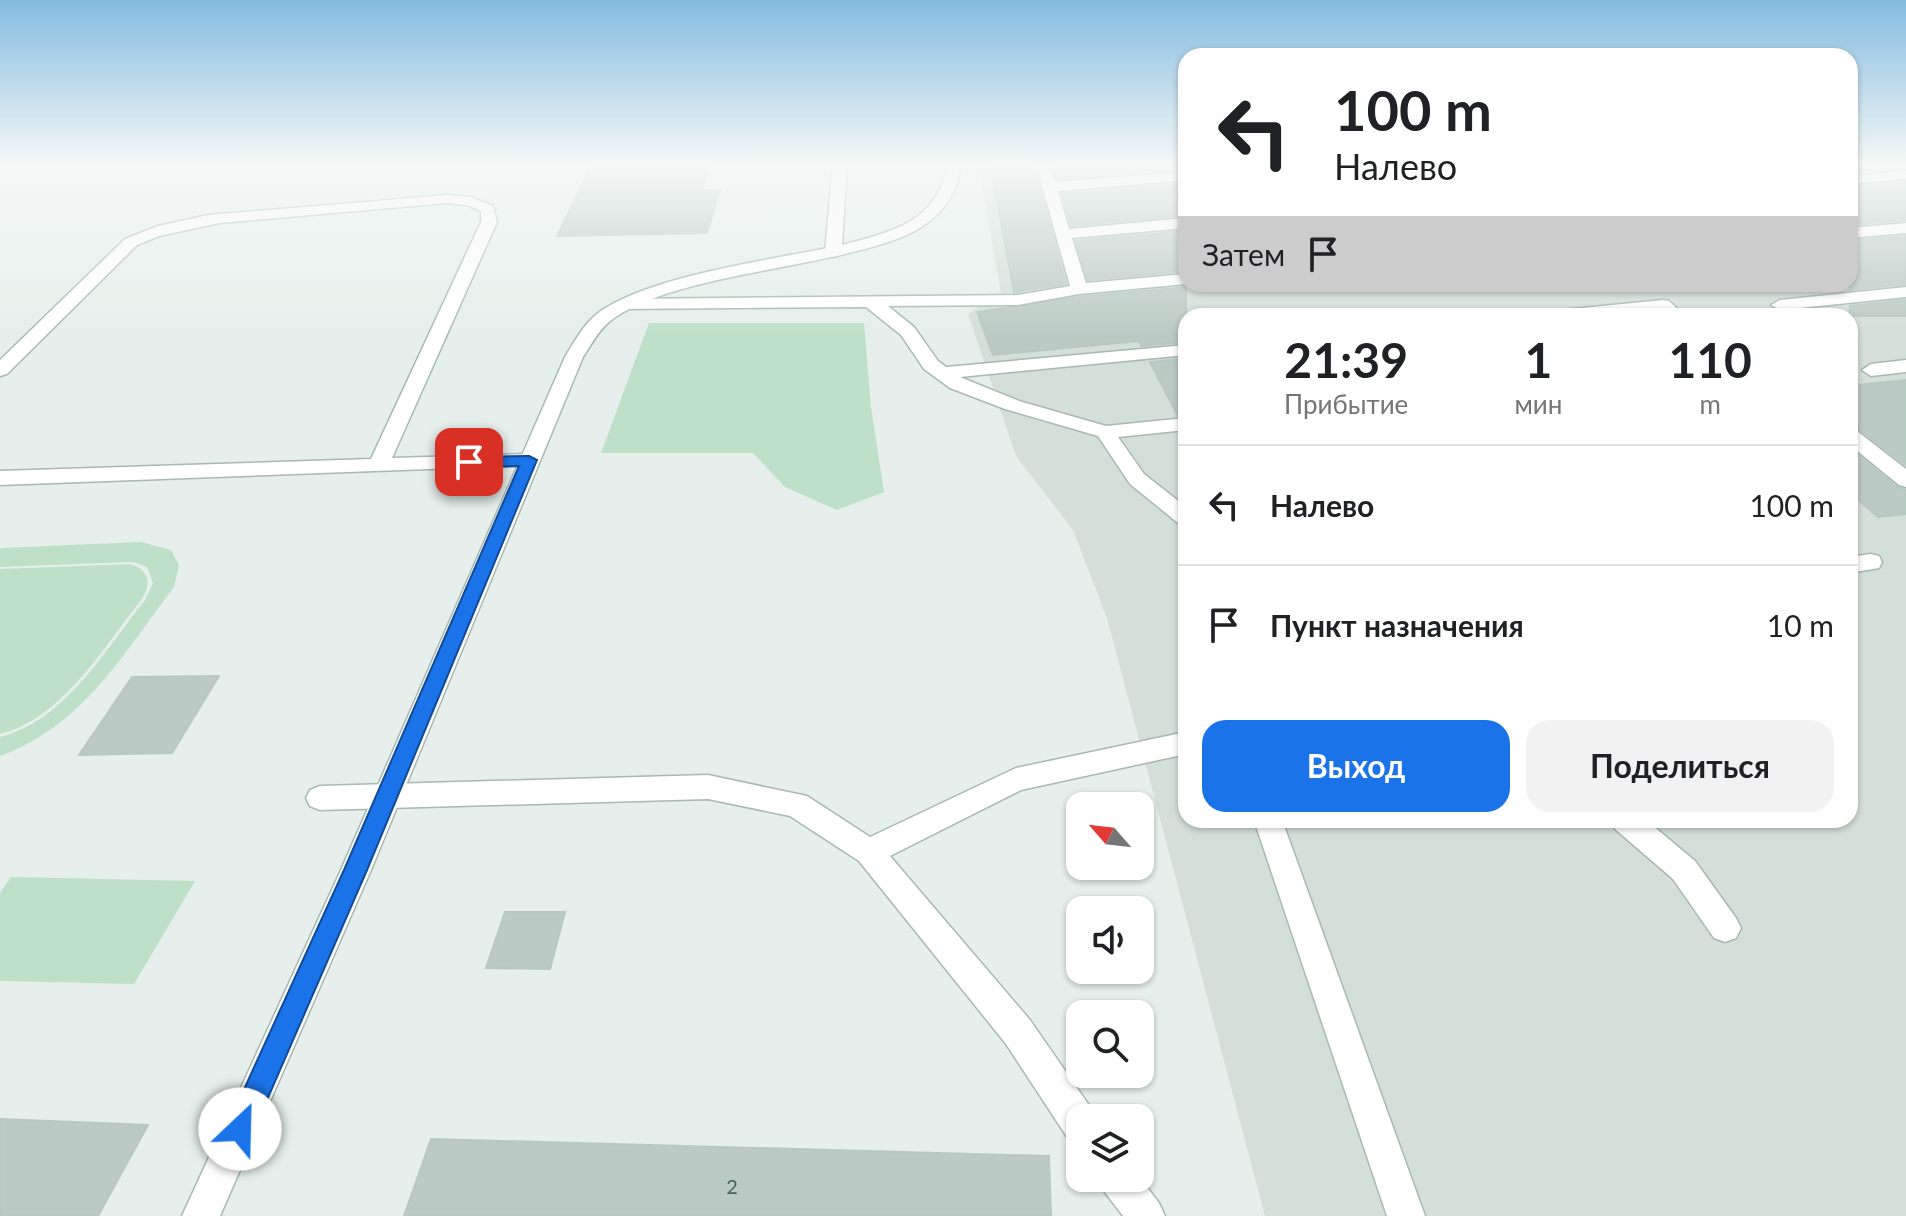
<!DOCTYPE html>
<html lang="ru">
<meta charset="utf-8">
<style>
:root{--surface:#fff;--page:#f2f2f2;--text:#202124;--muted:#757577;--line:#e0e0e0;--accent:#1a73e8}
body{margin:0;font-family:Lato,sans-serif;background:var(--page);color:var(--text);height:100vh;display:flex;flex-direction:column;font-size:30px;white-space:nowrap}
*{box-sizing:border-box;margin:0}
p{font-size:26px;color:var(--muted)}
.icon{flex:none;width:44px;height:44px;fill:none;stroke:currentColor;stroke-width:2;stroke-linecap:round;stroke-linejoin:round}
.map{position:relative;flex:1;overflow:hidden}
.panel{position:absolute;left:1178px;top:308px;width:680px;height:520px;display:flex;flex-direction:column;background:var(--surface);border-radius:24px;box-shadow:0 2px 6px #0004}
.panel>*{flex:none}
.banner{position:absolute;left:1178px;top:48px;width:680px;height:244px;border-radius:24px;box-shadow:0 2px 6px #0004;background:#fff;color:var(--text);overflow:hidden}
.needle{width:52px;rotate:298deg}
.tools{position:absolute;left:1066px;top:792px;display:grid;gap:16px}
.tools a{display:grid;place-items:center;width:88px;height:88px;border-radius:16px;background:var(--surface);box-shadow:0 2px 6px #0004;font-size:40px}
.pin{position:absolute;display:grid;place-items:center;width:68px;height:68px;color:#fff;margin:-34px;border-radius:16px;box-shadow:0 4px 12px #0006}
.me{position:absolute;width:88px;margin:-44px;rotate:24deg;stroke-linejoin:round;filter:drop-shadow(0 0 6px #0008)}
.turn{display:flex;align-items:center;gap:28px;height:168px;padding:0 24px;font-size:36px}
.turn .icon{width:104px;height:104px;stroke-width:2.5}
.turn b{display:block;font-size:56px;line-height:68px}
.then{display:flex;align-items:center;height:76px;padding:0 24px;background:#0003;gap:16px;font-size:30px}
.eta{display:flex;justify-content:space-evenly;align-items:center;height:136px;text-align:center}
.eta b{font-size:48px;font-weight:700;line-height:56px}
.cta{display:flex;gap:16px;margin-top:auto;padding:16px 24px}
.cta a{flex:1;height:92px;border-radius:24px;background:var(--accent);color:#fff;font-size:32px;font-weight:700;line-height:92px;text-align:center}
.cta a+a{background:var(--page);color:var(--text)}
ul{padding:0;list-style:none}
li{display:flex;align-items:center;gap:24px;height:120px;padding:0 24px;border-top:2px solid var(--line)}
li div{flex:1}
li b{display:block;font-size:30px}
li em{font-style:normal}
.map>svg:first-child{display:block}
.built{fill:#d4dfda;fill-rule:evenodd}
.green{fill:#bfe0c8}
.building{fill:#bbcac4;stroke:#b8c9c2;stroke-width:2}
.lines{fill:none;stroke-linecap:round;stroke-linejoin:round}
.lane-casing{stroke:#a8b8b2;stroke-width:3}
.street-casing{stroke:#a8b8b2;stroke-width:3}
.lane{fill:#fff;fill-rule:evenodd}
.street{fill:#fff;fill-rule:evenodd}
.route{fill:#1a73e8;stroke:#114b97;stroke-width:2}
.labels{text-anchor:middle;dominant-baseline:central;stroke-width:6;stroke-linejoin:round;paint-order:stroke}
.near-number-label{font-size:20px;fill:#4a645c}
</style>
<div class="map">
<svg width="1906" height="1216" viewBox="0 0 1906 1216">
<rect width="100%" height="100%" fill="#e6efeb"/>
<path class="built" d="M 978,164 L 1186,164 L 1186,284 L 1850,284 L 1850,164 L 1906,164 L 1906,1216 L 1265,1216 L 1107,618 L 1073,530 L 1016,456 L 968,314 L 1001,292 ZM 1186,316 L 1850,316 L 1850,820 L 1186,820 Z"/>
<g class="green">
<path d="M 649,323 L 864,323 L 871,407 L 884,492 L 837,510 L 785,487 L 753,453 L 601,453 Z"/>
<path d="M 141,542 L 171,550 L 179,565 L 174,587 C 123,654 83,726 0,756 L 0,737 C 65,721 105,650 145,600 L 153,583 L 147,567 L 133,562 L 0,567 L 0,548 Z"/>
<path d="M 130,564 C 150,570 152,584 141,600 C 102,649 63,718 0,734 L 0,569 Z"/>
<path d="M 11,877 L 195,881 L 134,984 L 0,981 L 0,893 Z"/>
</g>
<g class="building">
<path d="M 592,164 L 710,164 L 702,190 L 720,190 L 707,233 L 557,236 Z"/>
<path d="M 990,164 L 1033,164 L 1066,284 L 1014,292 Z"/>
<path d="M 1053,164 L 1186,164 L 1186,169 L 1057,179 Z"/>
<path d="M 1906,182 L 1906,220 L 1850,225 L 1850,187 Z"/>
<path d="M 1186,183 L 1186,215 L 1071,226 L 1062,194 Z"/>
<path d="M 1186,231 L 1186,271 L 1088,280 L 1076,241 Z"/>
<path d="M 1906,236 L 1906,284 L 1850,290 L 1850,241 Z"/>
<path d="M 1186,287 L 1186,342 L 1141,346 L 1139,341 L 993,355 L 977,312 L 1079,297 Z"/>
<path d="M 1906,300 L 1906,316 L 1850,316 L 1850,306 Z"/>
<path d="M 1186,358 L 1186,415 L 1178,416 L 1150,362 Z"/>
<path d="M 1906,380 L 1906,465 L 1859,429 L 1850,426 L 1850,386 Z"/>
<path d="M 1850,449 L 1897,487 L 1906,490 L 1906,514 L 1878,517 L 1850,493 Z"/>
<path d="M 219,676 L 172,753 L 79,755 L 132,677 Z"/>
<path d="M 505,912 L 565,912 L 550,969 L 486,968 Z"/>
<path d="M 0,1119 L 148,1125 L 98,1216 L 0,1216 Z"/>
<path d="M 431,1139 L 1049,1156 L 1051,1216 L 404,1216 Z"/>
</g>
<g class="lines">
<defs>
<g id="lane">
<path d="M 833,164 L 847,164 L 842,245 C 891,232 939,222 947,164 L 961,164 C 953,232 889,243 833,257 L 825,252 Z"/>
<path d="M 1036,164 L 1050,164 L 1055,182 L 1186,172 L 1186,180 L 1058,191 L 1069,229 L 1186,218 L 1186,228 L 1072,238 L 1086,283 L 1186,274 L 1186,284 L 1079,294 L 1018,305 L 888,306 L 914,327 L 938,361 L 946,367 L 1186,345 L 1186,355 L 960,377 L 1019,401 L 1106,426 L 1186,418 L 1186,430 L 1118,437 L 1144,474 L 1186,507 L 1186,525 L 1178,523 L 1130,484 L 1098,436 L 1005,409 L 950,388 L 924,369 L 901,335 L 866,307 L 624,309 L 615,304 L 624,299 L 1018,295 L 1070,286 Z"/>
<path d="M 1906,171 L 1906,179 L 1850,184 L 1850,176 Z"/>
<path d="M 447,195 L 470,197 L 493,206 L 497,222 L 392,458 L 529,454 L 539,460 L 536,465 L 0,485 L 0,471 L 371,459 L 481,222 L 481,211 L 467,205 L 447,203 L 220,223 L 159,236 L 137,245 L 7,374 L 0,376 L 0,360 L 125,239 L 158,226 L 208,215 Z"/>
<path d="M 1906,223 L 1906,233 L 1850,238 L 1850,228 Z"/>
<path d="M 1906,287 L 1906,297 L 1780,310 L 1771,305 L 1780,300 Z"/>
<path d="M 1663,300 L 1669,301 L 1685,316 L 1665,316 L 1659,311 L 1604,316 L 1542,316 L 1551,311 Z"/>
<path d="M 1906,360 L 1906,372 L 1871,376 L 1862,370 L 1871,364 Z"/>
<path d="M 1850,429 L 1857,431 L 1906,469 L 1906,487 L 1899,485 L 1850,445 Z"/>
<path d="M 1871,554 L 1879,556 L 1882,562 L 1879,568 L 1850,573 L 1850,557 Z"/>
<path d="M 1186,732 L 1186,754 L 1021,790 L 890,856 L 1030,1020 L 1093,1111 L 1095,1118 L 1080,1118 L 1080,1142 L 1067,1137 L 1006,1044 L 859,861 L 790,816 L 708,799 L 320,810 L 310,806 L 306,798 L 310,790 L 320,786 L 708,775 L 807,796 L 870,837 L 1016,768 Z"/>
<path d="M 1254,820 L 1282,820 L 1425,1216 L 1387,1216 Z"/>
<path d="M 1611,820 L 1646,820 L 1695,861 L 1736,918 L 1741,928 L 1736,938 L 1725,942 L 1714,938 L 1673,879 L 1615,829 Z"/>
<path d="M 1099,1178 L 1140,1178 L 1159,1203 L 1165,1216 L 1123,1216 L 1104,1191 Z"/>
</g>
<path id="street" d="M 833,247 L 839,249 L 839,255 C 777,271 656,283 609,322 C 598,331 591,345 583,357 L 371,870 L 220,1216 L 182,1216 L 341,870 L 565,357 C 574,342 584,324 598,313 C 649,276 769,260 833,247 Z"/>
</defs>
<use href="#lane" class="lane-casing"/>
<use href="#street" class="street-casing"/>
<use href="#lane" class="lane"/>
<use href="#street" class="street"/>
</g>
<linearGradient id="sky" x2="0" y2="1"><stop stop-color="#84bce0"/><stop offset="0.49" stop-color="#f4f8f6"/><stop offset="1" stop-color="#f4f8f6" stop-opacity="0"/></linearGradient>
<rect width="1906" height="334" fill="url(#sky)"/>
<path class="route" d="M 529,456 L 537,460 L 367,870 L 250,1139 L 240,1143 L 230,1139 L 227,1129 L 230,1120 L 344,870 L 519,466 L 469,467 L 461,462 L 469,457 Z"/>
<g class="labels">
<g class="near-number-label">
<text x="732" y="1186">2</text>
</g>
</g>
</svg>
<div class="tools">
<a><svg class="needle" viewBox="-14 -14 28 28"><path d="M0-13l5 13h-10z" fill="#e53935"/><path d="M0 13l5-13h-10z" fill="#757577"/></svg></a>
<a><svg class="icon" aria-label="sound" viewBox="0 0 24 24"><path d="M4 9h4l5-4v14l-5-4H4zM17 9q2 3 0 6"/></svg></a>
<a><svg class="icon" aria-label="search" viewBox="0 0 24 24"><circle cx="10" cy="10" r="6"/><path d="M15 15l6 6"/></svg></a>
<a><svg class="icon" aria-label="layers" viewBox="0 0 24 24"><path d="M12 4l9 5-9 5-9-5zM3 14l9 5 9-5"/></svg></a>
</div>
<div class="pin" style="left:469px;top:462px;background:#d93025"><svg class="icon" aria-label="arrive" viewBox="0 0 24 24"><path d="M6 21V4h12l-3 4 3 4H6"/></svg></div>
<svg class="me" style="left:240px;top:1129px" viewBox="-20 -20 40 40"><circle r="19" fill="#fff"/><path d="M0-13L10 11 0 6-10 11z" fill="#1a73e8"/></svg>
<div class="banner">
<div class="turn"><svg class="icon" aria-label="left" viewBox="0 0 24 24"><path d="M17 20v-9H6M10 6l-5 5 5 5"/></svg><div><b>100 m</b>Налево</div></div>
<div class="then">Затем<svg class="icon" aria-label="arrive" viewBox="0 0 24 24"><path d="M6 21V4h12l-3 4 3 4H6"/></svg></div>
</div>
<section class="panel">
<div class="eta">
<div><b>21:39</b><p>Прибытие</p></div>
<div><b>1</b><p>мин</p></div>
<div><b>110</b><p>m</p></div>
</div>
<ul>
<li><svg class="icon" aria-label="left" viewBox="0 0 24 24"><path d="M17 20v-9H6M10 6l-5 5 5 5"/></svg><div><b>Налево</b></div><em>100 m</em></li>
<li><svg class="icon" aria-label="arrive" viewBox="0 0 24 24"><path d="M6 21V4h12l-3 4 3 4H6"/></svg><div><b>Пункт назначения</b></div><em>10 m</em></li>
</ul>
<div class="cta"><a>Выход</a><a>Поделиться</a></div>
</section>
</div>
